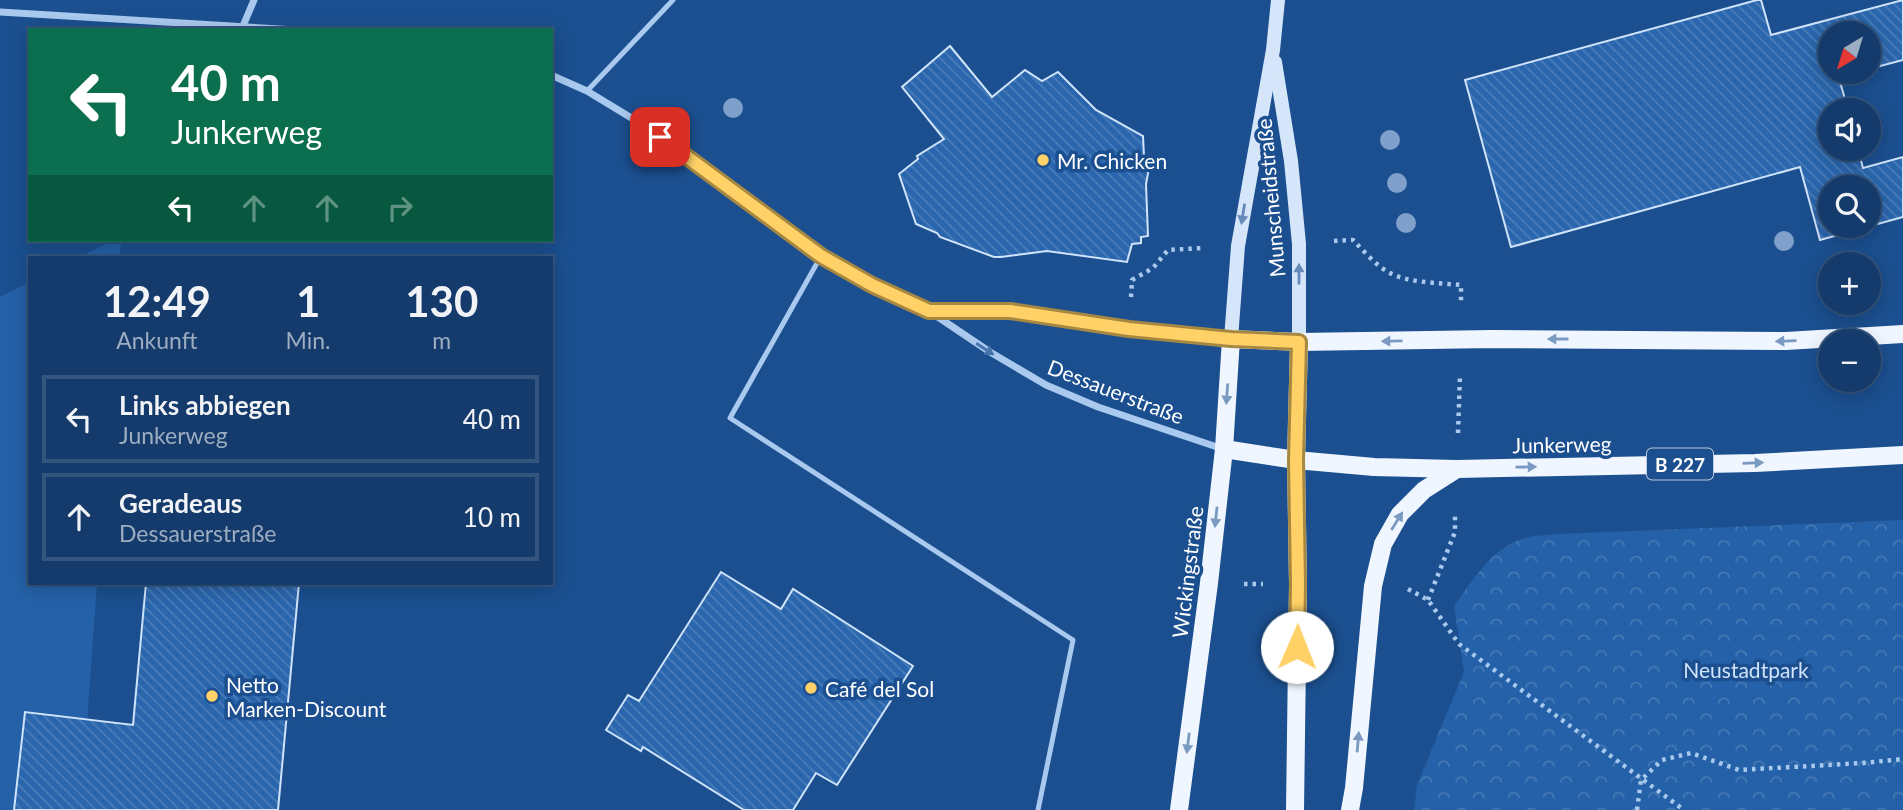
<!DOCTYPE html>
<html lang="de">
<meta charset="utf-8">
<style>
:root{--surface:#143b6b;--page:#214673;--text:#f1f3f6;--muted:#9dadc1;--line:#33557e}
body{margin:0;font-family:Lato,sans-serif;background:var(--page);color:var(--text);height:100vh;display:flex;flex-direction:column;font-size:26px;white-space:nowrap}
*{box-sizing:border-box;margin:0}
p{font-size:23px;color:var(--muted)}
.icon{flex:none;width:38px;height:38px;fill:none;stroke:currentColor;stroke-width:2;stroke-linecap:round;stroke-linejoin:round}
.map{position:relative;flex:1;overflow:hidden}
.drawer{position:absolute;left:28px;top:256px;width:525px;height:329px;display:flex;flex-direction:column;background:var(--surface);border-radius:0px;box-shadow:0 4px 18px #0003,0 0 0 2px var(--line)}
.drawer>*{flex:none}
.hud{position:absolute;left:28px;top:28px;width:525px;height:214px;border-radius:0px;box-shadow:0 4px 18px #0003,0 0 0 2px var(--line);background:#0b6e4f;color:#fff;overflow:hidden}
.needle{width:46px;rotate:218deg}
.tools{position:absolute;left:1818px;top:21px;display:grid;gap:14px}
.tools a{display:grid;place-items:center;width:63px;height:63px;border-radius:50%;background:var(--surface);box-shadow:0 4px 18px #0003,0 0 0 2px var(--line);font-size:35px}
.pin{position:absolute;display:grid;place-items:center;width:60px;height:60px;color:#fff;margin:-30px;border-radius:14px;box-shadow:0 4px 10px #0006}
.me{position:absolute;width:77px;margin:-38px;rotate:1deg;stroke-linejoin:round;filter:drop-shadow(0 0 5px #0008)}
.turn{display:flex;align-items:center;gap:24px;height:147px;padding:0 28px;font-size:32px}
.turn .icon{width:91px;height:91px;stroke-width:2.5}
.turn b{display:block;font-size:49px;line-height:60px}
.lanes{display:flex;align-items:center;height:66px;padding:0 28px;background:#0003;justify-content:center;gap:35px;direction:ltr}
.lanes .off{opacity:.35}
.eta{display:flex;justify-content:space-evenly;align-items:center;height:119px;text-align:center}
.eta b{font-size:42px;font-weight:700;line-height:49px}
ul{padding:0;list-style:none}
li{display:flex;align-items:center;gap:21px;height:88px;margin:0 14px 10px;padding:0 14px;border:4px solid var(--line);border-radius:0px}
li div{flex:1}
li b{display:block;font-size:26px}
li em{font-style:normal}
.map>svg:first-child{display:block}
.park{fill:url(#park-crowns)}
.garden{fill:#2461a8}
.building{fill:url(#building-back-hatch);stroke:#cfe3fa;stroke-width:2;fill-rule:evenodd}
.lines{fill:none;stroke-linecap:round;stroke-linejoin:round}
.path{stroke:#a9c9ee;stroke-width:4.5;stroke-dasharray:3.5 5;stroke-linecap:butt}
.lane{stroke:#a9c9ee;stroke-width:5}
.street{stroke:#a9c9ee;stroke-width:7}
.secondary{stroke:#d6e6fa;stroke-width:14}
.primary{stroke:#f0f6ff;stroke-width:18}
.tree{fill:#7ea0ca}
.oneway{fill:#668bba}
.oneway2{fill:#7b9ac1}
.oneway3{fill:#4674ac}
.route-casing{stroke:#a68842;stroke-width:18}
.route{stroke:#ffd166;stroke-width:12}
.poi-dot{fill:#ffd166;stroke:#1b4f8f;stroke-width:2.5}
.labels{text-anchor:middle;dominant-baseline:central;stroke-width:7;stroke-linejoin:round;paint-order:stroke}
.shield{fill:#1b4f8f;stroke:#bbcadd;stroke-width:2}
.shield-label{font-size:19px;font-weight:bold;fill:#fff}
.poi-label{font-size:21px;fill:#fff;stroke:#1b4f8f;text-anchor:start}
.street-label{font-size:21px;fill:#fff;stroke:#1b4f8f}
.park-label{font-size:21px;fill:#cfe3fa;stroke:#1b4f8f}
</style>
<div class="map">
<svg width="1903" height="810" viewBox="0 0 1903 810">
<defs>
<pattern id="park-crowns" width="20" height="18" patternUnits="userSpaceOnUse" patternTransform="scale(1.75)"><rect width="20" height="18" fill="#2461a8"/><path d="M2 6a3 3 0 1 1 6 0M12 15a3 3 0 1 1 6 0" fill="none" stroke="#4579b5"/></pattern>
<pattern id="building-back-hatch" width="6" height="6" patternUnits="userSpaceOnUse" patternTransform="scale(1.75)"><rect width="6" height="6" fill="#2a66ad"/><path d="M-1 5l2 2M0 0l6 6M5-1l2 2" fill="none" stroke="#4a7db9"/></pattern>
</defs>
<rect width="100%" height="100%" fill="#1b4f8f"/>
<path class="park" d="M 1903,520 L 1903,810 L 1414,810 L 1417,785 L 1464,672 L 1454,606 C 1473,580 1492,547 1525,538 C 1536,535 1548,535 1558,534 Z"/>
<g class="garden">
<path d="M 115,240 L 121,240 L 120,257 L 79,257 Z"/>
<path d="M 30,282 L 30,583 L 97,583 L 81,810 L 0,810 L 0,297 Z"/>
</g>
<g class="building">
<path d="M 1757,0 L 1761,0 L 1771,35 L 1903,0 L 1903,60 L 1869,69 L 1869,33 L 1830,33 L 1830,72 L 1860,72 L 1839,78 L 1848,110 L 1830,110 L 1830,149 L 1858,149 L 1863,168 L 1903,157 L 1903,217 L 1820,240 L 1800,167 L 1511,247 L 1465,80 ZM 1830,187 L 1869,187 L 1869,226 L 1830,226 Z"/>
<path d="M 950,46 L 992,97 L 1025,70 L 1042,81 L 1058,72 L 1096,110 L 1143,136 L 1144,157 L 1150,163 L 1146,184 L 1148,236 L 1141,237 L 1141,243 L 1132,244 L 1127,262 L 1047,251 L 1001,257 L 994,257 L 940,237 L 937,233 L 916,224 L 899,174 L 918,159 L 917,156 L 944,139 L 902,87 Z"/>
<path d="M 721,572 L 781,609 L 793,589 L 913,666 L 837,785 L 816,773 L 793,810 L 744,810 L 643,747 L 641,751 L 606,730 L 628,695 L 639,701 Z"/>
<path d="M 146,583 L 299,583 L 278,810 L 14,810 L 25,712 L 133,725 Z"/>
</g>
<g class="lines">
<g class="path">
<path d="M 1334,241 L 1353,240 C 1364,251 1376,266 1390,273 C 1408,283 1441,283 1461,285 L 1461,303"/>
<path d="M 1131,297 L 1132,280 L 1153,268 L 1168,250 L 1203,248"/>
<path d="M 1458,433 L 1460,375"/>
<path d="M 1244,584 L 1263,584"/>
<path d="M 1408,589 L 1428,600 L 1459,644 L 1684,810"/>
<path d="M 1428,600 L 1455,532 L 1455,515"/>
<path d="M 1637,810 L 1641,780 L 1662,760 L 1691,753 L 1739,770 L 1863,763 L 1903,759"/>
</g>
<g class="lane">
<path d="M 587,91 L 673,0"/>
<path d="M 821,256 L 730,418 L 1073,640 L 1038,810"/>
</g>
<g class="street">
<path d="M 0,12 L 296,30"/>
<path d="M 243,26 L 254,0"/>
<path d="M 551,75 L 587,91 L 643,125 L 694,161 L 821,256 L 872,285 L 929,311 L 990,352 L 1046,385 L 1098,407 L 1223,449"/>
<path d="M 929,311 L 1010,311 L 1129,329 L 1231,339"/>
</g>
<g class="secondary">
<path d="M 1275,62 L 1291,161 L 1299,244 L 1299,342"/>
<path d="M 1231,339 L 1238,246 L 1273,50 L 1278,0"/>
</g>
<g class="primary">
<path d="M 1224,449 L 1296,460 L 1374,467 L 1457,469 L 1755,463 L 1903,455"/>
<path d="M 1179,810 L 1209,583 L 1224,449 L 1231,339 L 1299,342 L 1493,339 L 1786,341 L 1903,334"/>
<path d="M 1295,810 L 1298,584 L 1296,460 L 1299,342"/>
<path d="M 1350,810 L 1354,788 L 1373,586 L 1383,544 L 1400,514 L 1424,490 L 1457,469"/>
</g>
</g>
<g class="tree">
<circle cx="733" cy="108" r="10"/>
<circle cx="1390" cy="140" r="10"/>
<circle cx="1397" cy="183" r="10"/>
<circle cx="1406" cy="223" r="10"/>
<circle cx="1784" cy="241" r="10"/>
</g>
<defs><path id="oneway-solid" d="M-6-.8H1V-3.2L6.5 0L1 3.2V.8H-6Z" transform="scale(1.75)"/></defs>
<g class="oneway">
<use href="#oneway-solid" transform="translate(1243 214) rotate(99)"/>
<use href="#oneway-solid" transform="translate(1299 274) rotate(-90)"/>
</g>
<g class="oneway2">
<use href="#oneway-solid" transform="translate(1558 339) rotate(-180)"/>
<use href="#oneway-solid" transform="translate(1392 341) rotate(179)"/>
<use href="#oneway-solid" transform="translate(1786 341) rotate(178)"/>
<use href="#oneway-solid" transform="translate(1227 394) rotate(94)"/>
<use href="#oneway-solid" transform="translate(1753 463) rotate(-2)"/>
<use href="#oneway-solid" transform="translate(1526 467) rotate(-1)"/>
<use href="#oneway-solid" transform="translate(1216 517) rotate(96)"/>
<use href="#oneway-solid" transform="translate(1397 521) rotate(-58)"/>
<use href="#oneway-solid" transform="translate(1358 742) rotate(-85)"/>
<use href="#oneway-solid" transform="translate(1188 743) rotate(97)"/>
</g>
<use class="oneway3" href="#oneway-solid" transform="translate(985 349) rotate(33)"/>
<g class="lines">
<defs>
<path id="route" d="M 660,137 L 821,256 L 872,285 L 929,311 L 1010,311 L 1129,329 L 1231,339 L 1299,342 L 1296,460 L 1298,584 L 1297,647"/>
</defs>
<use href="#route" class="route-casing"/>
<use href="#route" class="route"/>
</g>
<g class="poi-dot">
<circle cx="1043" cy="160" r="7"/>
<circle cx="811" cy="688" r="7"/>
<circle cx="212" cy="696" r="7"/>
</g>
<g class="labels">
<rect class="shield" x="1647" y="448.5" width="66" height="31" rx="5"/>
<g class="shield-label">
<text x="1680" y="464">B 227</text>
</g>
<g class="poi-label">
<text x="1057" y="160">Mr. Chicken</text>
<text x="226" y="684">Netto<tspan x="226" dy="24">Marken-Discount</tspan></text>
<text x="825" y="688">Café del Sol</text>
</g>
<g class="street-label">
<text transform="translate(1270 198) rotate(-95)">Munscheidstraße</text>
<text transform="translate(1116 391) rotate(21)">Dessauerstraße</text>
<text transform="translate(1562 444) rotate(-1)">Junkerweg</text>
<text transform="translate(1187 572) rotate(-83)">Wickingstraße</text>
</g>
<g class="park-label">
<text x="1746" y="669">Neustadtpark</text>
</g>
</g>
</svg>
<div class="tools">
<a><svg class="needle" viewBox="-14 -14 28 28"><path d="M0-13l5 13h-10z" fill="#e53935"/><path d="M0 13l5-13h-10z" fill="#9dadc1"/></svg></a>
<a><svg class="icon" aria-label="sound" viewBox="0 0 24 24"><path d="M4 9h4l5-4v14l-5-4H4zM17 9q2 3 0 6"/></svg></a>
<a><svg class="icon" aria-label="search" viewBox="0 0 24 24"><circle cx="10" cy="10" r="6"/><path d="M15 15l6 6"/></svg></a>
<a>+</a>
<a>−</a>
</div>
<div class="pin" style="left:660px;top:137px;background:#d93025"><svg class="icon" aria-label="arrive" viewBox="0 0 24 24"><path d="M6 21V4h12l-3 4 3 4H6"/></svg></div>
<svg class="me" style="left:1297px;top:647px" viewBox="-20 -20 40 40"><circle r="19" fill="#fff"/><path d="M0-13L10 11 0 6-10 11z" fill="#ffd166"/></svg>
<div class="hud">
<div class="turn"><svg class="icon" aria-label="left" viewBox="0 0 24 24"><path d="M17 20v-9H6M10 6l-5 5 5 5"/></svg><div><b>40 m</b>Junkerweg</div></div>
<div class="lanes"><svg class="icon" aria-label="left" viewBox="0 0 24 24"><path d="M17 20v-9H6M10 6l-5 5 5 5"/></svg><svg class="icon off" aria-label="ahead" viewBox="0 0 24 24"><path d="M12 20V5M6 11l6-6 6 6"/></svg><svg class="icon off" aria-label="ahead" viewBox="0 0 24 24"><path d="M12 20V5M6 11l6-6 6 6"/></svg><svg class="icon off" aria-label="right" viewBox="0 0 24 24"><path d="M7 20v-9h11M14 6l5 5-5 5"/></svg></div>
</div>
<section class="drawer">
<div class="eta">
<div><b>12:49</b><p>Ankunft</p></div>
<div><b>1</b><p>Min.</p></div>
<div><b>130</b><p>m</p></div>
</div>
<ul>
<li><svg class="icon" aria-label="left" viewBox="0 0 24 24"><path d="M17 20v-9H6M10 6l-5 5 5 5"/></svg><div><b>Links abbiegen</b><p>Junkerweg</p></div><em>40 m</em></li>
<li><svg class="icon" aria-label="ahead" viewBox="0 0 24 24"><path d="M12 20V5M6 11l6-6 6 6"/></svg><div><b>Geradeaus</b><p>Dessauerstraße</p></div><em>10 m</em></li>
</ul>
</section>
</div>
